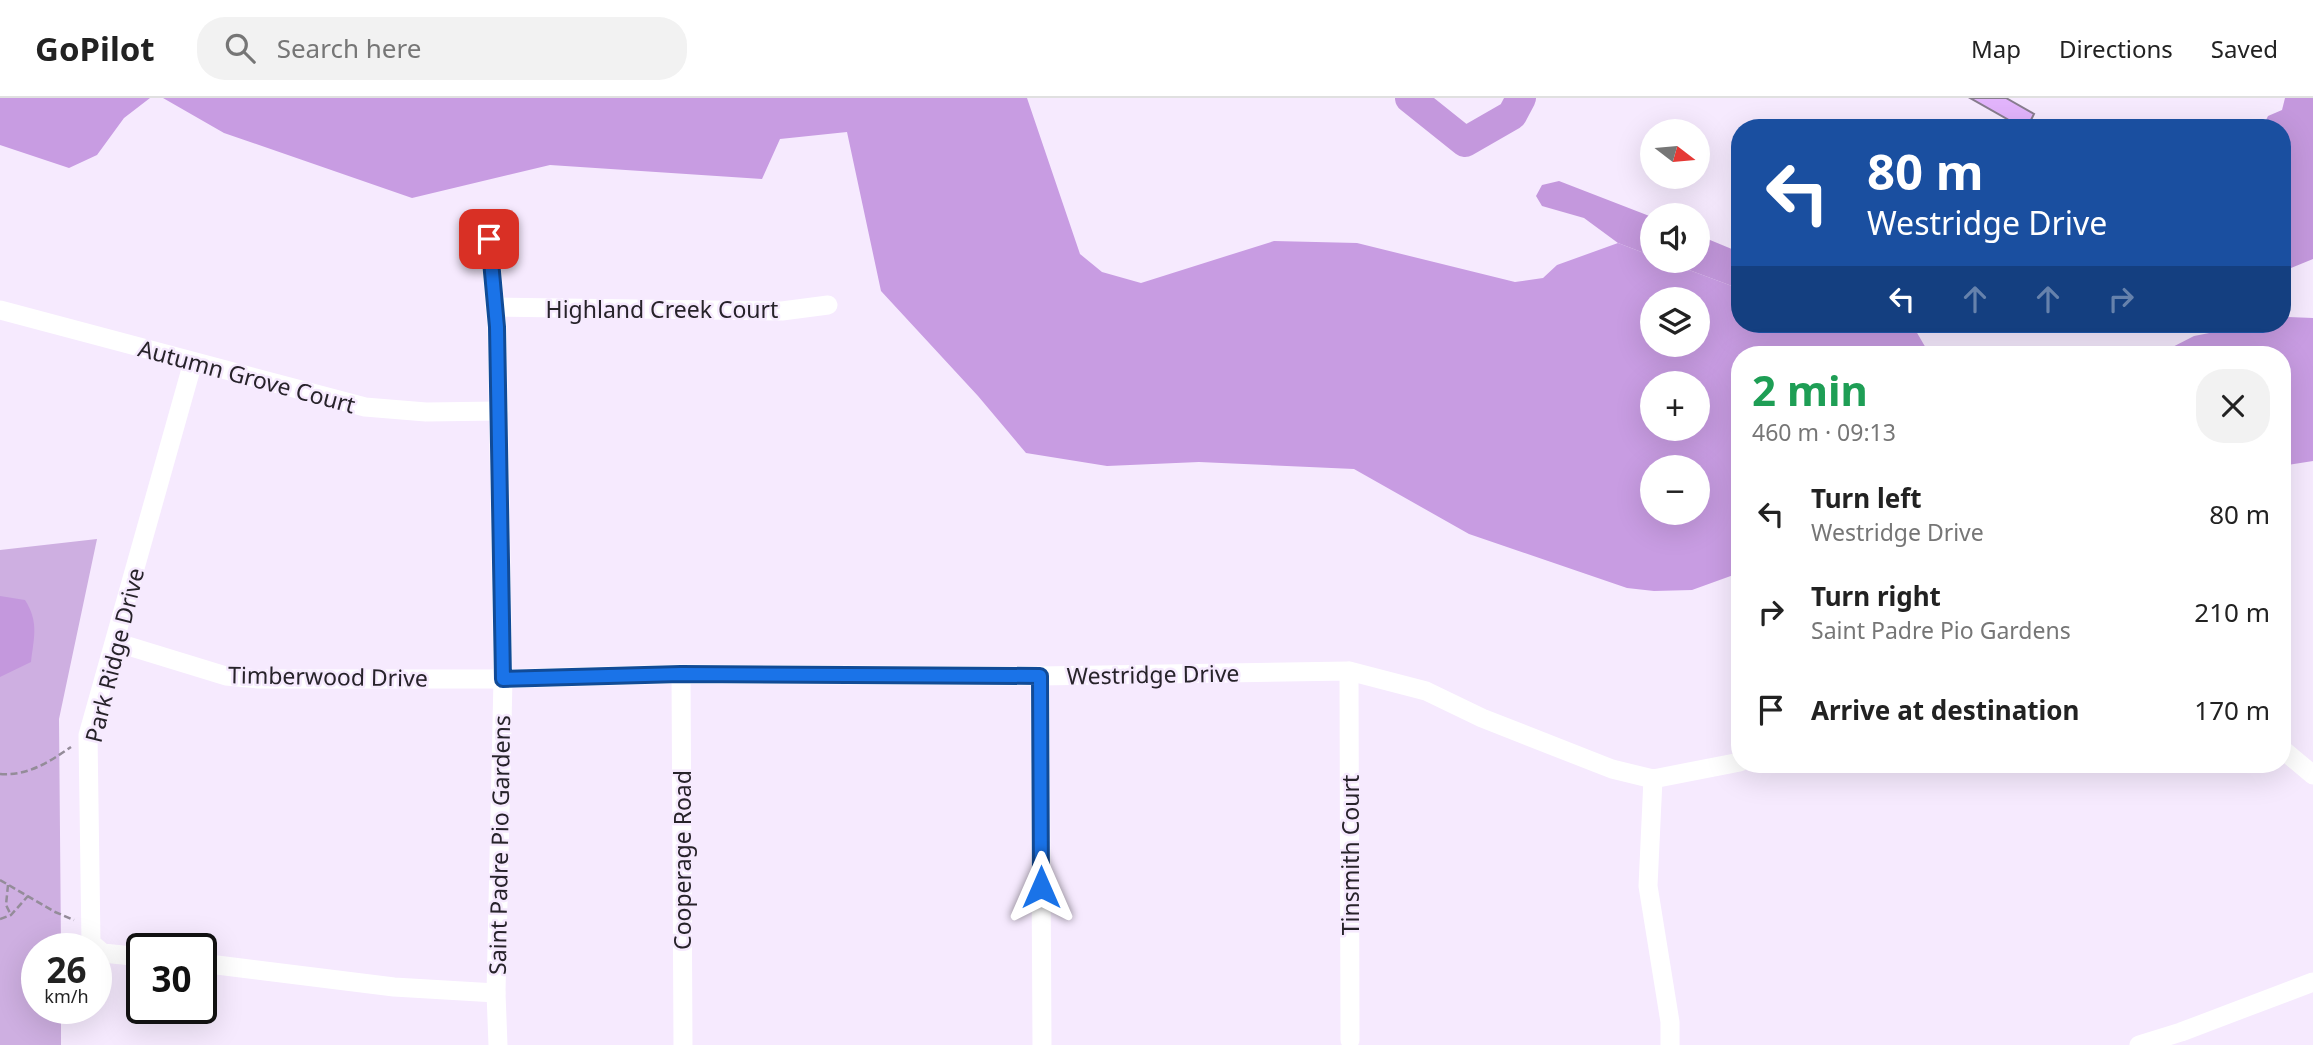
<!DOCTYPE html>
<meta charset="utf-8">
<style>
:root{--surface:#fff;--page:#f2f2f2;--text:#222;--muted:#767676;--line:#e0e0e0}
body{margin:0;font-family:"Noto Sans",sans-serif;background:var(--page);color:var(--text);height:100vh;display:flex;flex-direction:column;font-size:26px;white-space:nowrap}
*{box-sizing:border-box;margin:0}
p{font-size:23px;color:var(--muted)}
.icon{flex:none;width:38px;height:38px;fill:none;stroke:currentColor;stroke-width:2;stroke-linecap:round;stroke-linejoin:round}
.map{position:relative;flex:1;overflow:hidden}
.drawer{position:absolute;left:1731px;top:248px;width:560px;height:427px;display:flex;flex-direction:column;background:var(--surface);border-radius:28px;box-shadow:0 7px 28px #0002}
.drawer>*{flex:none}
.banner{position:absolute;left:1731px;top:21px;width:560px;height:214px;border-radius:28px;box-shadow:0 7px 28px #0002;background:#1a4fa0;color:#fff;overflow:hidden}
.needle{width:46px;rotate:106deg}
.buttons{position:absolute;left:1640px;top:21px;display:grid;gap:14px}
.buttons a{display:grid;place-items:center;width:70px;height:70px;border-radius:50%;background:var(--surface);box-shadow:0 7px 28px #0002;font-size:35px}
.speed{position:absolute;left:21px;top:835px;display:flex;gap:14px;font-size:35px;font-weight:700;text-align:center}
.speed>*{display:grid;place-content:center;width:91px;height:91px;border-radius:50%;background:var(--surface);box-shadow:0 7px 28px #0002;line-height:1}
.speed small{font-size:18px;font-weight:400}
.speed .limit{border:4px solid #111;border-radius:10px;background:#fff;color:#111}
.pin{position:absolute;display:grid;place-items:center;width:60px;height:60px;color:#fff;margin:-30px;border-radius:14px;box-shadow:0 4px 10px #0006}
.me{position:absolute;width:77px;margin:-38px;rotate:0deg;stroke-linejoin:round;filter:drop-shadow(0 0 5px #0008)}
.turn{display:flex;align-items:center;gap:24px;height:147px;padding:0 21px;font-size:32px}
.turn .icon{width:91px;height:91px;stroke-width:2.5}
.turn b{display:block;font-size:49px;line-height:60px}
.lanes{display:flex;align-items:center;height:66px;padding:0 21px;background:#0003;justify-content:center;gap:35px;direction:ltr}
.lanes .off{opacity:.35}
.round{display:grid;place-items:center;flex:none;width:74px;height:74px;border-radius:28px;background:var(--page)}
.headline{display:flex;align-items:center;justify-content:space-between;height:119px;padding:0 21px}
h1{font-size:42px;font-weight:700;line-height:52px;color:#1e9e55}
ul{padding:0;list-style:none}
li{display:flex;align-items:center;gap:21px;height:98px;padding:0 21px}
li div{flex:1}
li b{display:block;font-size:26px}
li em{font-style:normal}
header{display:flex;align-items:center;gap:42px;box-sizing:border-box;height:98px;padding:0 35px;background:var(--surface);border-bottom:2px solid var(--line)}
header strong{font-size:33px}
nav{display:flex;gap:38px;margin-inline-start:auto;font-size:24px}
.search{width:490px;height:63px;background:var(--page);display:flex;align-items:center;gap:18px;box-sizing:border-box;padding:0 24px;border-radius:28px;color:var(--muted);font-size:26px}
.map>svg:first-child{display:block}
.green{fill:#ceafe1}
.forest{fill:#c89ce2;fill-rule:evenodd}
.water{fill:#c498dd}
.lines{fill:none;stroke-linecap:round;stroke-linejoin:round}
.river{stroke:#c498dd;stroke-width:30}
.building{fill:#e2b4fc;stroke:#887d8f;stroke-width:2}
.path{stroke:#948c99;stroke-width:2.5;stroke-dasharray:7 3.5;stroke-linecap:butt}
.minor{stroke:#fff;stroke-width:19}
.route-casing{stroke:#114b97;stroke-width:18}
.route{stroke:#1a73e8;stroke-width:12}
.labels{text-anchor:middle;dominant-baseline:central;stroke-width:5;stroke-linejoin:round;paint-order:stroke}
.street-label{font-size:23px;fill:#27232a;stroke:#f6eafe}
</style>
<header>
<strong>GoPilot</strong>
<div class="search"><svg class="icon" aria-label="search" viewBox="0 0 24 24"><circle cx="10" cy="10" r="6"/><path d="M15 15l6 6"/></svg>Search here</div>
<nav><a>Map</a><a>Directions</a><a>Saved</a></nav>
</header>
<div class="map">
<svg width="2313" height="947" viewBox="0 0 2313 947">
<rect width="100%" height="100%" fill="#f6eafe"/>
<path class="green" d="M 97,441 L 59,621 L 61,850 L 37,850 L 37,910 L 61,910 L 61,947 L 0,947 L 0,452 Z"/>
<g class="forest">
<path d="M 0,0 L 150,0 L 124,20 L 97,57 L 69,70 L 0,47 Z"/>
<path d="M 163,0 L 1027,0 L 1080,156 L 1102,174 L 1141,185 L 1274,143 L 1357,145 L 1515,184 L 1543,180 L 1557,167 L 1618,145 L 1652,158 L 1652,163 L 1665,163 L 1732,188 L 1739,188 L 1740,226 L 1907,226 L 1913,228 L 1930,257 L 1740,257 L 1739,475 L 1692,492 L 1654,493 L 1627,490 L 1469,436 L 1354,371 L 1199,364 L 1107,368 L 1026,355 L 978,298 L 881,193 L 847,34 L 780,41 L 762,81 L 550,67 L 412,100 L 224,35 ZM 1652,201 L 1698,201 L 1698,247 L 1652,247 ZM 1652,285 L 1698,285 L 1698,331 L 1652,331 ZM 1652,369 L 1698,369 L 1698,415 L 1652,415 Z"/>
<path d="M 2288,219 L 2313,220 L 2313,363 L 2282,368 L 2282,257 L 2157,257 L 2194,238 L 2255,226 L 2282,226 L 2282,221 Z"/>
</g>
<g class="water">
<path d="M 2285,0 L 2313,0 L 2313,161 L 2291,170 L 2282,137 L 2282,30 L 2262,30 L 2268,18 L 2282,12 Z"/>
<path d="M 1559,83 L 1652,119 L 1652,158 L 1618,145 L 1584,120 L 1542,108 L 1536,98 L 1542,87 Z"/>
<path d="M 1698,137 L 1739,154 L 1739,188 L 1732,188 L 1665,163 L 1698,163 Z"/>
<path d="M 0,498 L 25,502 C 39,524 34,539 31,564 L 0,579 Z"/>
</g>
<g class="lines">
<path class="river" d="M 1410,0 L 1465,44 L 1512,17 L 1521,0"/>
</g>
<path class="building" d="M 1970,0 L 2006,0 L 2034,16 L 2027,30 L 2023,30 Z"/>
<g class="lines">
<g class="path">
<path d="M 0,676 C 28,678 49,664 71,649"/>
<path d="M 0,782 L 55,814 L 74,822"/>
<path d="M 8,787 L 6,807 L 11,817"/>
<path d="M 0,821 L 11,817 L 28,798"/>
</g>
<g class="minor">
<path d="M 484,129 L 489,141 L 497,229 L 503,581 L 496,895 L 498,947"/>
<path d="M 495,209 L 782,213 L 828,207"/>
<path d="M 0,212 L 365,309 L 426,314 L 499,313"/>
<path d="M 115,544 L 226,578 L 258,581 L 503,581 L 681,576 L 1040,578 L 1349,573 L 1426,593 L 1482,620 L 1612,671 L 1653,681 L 1740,664"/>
<path d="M 1349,573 L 1350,942"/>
<path d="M 681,576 L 683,947"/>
<path d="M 1040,578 L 1042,947"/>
<path d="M 2282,651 L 2313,677"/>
<path d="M 1653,681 L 1648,788 L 1670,924 L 1670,947"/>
<path d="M 142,859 L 103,855 L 91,845 L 88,637 L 193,264"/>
<path d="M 201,865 L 394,889 L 496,895"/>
<path d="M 2139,947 L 2181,934 L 2313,884"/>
</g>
</g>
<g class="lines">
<defs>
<path id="route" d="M 489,141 L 497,229 L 503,581 L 681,576 L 1040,578 L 1041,789"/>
</defs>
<use href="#route" class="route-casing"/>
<use href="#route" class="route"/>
</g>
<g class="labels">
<g class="street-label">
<text x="662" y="211">Highland Creek Court</text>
<text transform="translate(247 278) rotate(15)">Autumn Grove Court</text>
<text transform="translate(114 557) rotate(-76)">Park Ridge Drive</text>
<text transform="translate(1153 576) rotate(-1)">Westridge Drive</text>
<text transform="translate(328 578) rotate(1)">Timberwood Drive</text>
<text transform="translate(499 747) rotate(-89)">Saint Padre Pio Gardens</text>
<text transform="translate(1350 757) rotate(-90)">Tinsmith Court</text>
<text transform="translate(682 762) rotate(-90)">Cooperage Road</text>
</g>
</g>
</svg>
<div class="buttons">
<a><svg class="needle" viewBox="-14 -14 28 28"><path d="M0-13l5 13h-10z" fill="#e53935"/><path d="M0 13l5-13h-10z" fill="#767676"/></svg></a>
<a><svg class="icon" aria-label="sound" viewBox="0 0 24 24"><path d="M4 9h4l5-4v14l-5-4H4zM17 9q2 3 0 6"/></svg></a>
<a><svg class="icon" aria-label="layers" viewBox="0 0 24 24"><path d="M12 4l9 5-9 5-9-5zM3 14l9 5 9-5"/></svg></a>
<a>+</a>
<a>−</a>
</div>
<div class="speed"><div>26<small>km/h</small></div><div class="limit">30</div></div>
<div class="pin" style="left:489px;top:141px;background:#d93025"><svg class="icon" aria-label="arrive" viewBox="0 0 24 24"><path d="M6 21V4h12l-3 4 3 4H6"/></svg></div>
<svg class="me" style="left:1041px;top:789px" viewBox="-20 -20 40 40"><path d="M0-17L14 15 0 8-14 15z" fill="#1a73e8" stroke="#fff" stroke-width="4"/></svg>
<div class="banner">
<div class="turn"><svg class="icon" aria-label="left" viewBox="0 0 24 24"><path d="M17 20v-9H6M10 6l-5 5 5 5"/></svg><div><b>80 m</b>Westridge Drive</div></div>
<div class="lanes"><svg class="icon" aria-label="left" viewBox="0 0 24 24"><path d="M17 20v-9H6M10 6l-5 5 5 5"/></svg><svg class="icon off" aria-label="ahead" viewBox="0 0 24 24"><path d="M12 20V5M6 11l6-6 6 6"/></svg><svg class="icon off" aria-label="ahead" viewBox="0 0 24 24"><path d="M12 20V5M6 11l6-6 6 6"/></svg><svg class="icon off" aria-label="right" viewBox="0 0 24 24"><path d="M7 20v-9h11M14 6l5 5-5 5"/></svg></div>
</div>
<section class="drawer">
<div class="headline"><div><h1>2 min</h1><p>460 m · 09:13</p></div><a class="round"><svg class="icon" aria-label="close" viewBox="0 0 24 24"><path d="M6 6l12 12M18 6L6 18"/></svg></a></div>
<ul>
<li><svg class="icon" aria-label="left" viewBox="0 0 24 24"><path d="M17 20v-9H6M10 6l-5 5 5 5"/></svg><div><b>Turn left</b><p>Westridge Drive</p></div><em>80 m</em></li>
<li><svg class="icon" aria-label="right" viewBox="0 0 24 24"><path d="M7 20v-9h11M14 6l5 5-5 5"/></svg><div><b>Turn right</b><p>Saint Padre Pio Gardens</p></div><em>210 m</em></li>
<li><svg class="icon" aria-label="arrive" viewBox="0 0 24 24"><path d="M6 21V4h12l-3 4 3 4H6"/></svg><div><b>Arrive at destination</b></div><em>170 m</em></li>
</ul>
</section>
</div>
